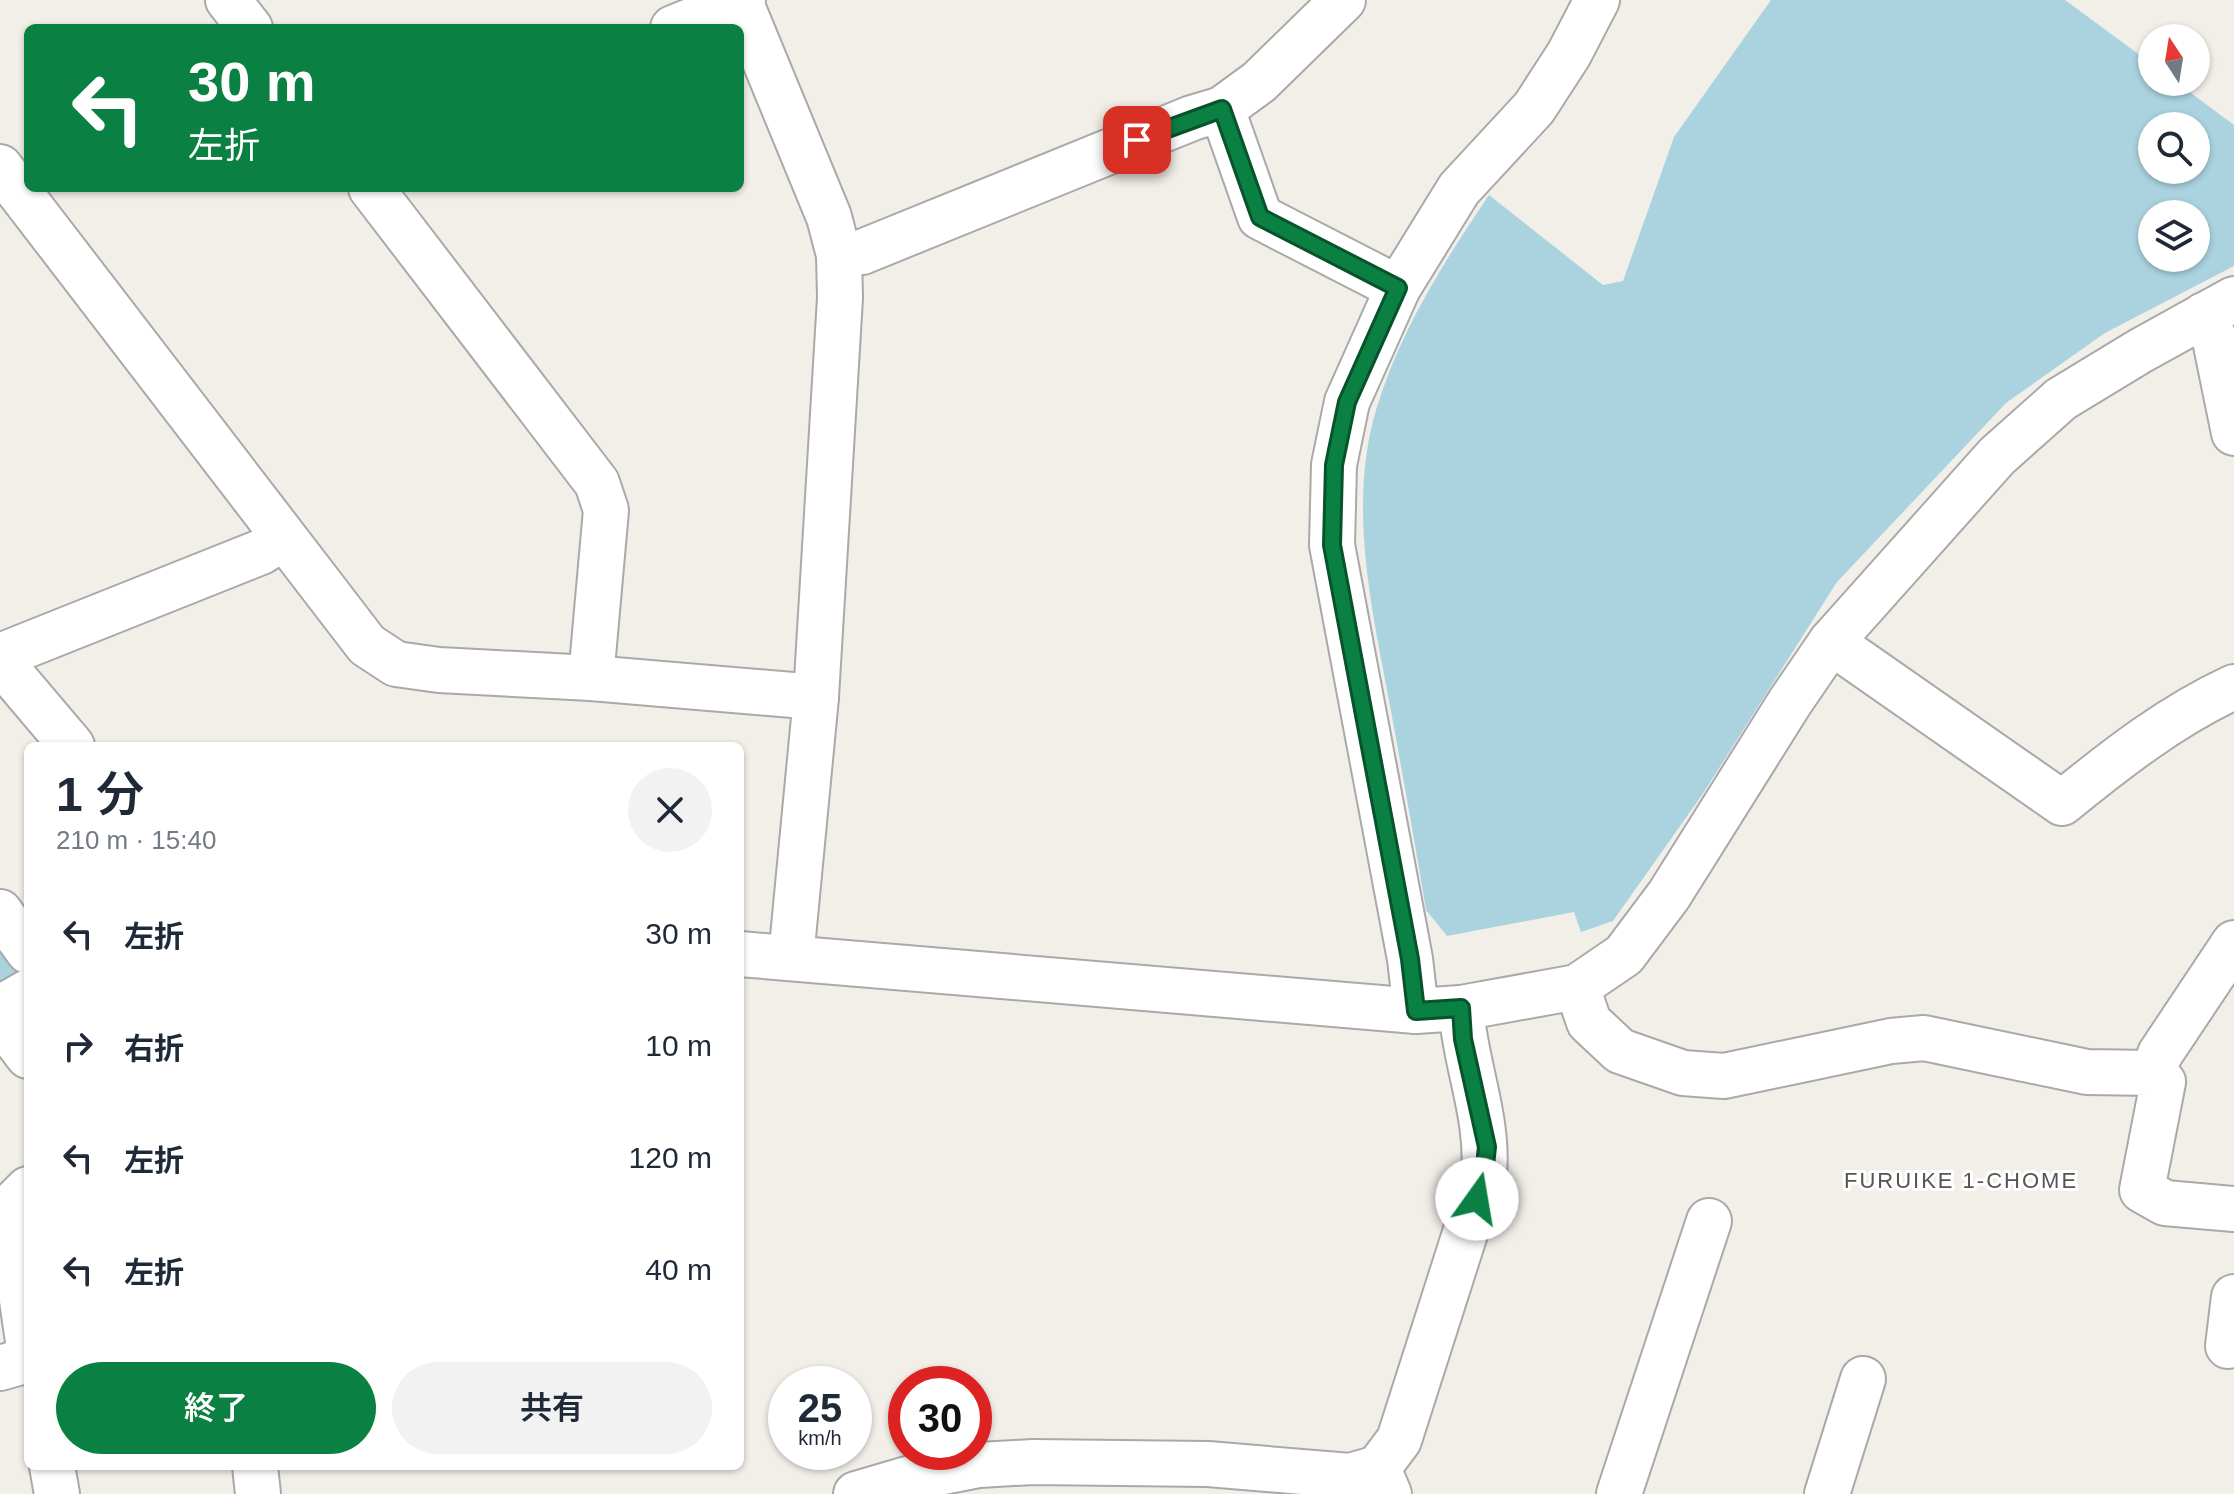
<!DOCTYPE html>
<html lang="ja">
<meta charset="utf-8">
<style>
:root{--surface:#fff;--page:#f2f2f3;--text:#1f2937;--muted:#747a83;--accent:#0b8043}
body{margin:0;font-family:Helvetica,"Noto Sans JP",sans-serif;background:var(--page);color:var(--text);height:100vh;display:flex;flex-direction:column;font-size:30px;white-space:nowrap}
*{box-sizing:border-box;margin:0}
p{font-size:26px;color:var(--muted)}
.icon{flex:none;width:44px;height:44px;fill:none;stroke:currentColor;stroke-width:2;stroke-linecap:round;stroke-linejoin:round}
.map{position:relative;flex:1;overflow:hidden}
.side{position:absolute;left:24px;top:742px;width:720px;height:728px;display:flex;flex-direction:column;background:var(--surface);border-radius:12px;box-shadow:0 2px 6px #0004}
.side>*{flex:none}
.hud{position:absolute;left:24px;top:24px;width:720px;height:168px;border-radius:12px;box-shadow:0 2px 6px #0004;background:#0b8043;color:#fff;overflow:hidden}
.needle{width:52px;rotate:348deg}
.fabs{position:absolute;left:2138px;top:24px;display:grid;gap:16px}
.fabs a{display:grid;place-items:center;width:72px;height:72px;border-radius:50%;background:var(--surface);box-shadow:0 2px 6px #0004;font-size:40px}
.speed{position:absolute;left:768px;top:1366px;display:flex;gap:16px;font-size:40px;font-weight:700;text-align:center}
.speed>*{display:grid;place-content:center;width:104px;height:104px;border-radius:50%;background:var(--surface);box-shadow:0 2px 6px #0004;line-height:1}
.speed small{font-size:20px;font-weight:400}
.speed .limit{border:12px solid #d22;background:#fff;color:#111}
.pin{position:absolute;display:grid;place-items:center;width:68px;height:68px;color:#fff;margin:-34px;border-radius:16px;box-shadow:0 4px 12px #0006}
.me{position:absolute;width:88px;margin:-44px;rotate:13deg;stroke-linejoin:round;filter:drop-shadow(0 0 6px #0008)}
.turn{display:flex;align-items:center;gap:28px;height:168px;padding:0 32px;font-size:36px}
.turn .icon{width:104px;height:104px;stroke-width:2.5}
.turn b{display:block;font-size:56px;line-height:68px}
.round{display:grid;place-items:center;flex:none;width:84px;height:84px;border-radius:42px;background:var(--page)}
.head{display:flex;align-items:center;justify-content:space-between;height:136px;padding:0 32px}
h1{font-size:48px;font-weight:600;line-height:60px}
.cta{display:flex;gap:16px;margin-top:auto;padding:16px 32px}
.cta a{flex:1;height:92px;border-radius:48px;background:var(--accent);color:#fff;font-size:32px;font-weight:600;line-height:92px;text-align:center}
.cta a+a{background:var(--page);color:var(--text)}
ul{padding:0;list-style:none}
li{display:flex;align-items:center;gap:24px;height:112px;padding:0 32px}
li div{flex:1}
li b{display:block;font-size:30px}
li em{font-style:normal}
.map>svg:first-child{display:block}
.water{fill:#aad3df;fill-rule:evenodd}
.lines{fill:none;stroke-linecap:round;stroke-linejoin:round}
.river{stroke:#aad3df;stroke-width:76}
.minor-casing{stroke:#a9a9a9;stroke-width:48}
.minor{stroke:#fff;stroke-width:44}
.route-casing{stroke:#07532c;stroke-width:20}
.route{stroke:#0b8043;stroke-width:14}
.labels{text-anchor:middle;dominant-baseline:central;stroke-width:6;stroke-linejoin:round;paint-order:stroke}
.neighbourhood-label{font-size:22px;letter-spacing:2px;fill:#555;stroke:#fff}
</style>
<div class="map">
<svg width="2234" height="1494" viewBox="0 0 2234 1494">
<rect width="100%" height="100%" fill="#f2efe9"/>
<path class="water" d="M 1771,0 L 2065,0 L 2152,64 L 2152,82 L 2176,82 L 2234,125 L 2234,266 L 2105,333 L 2006,403 L 1837,582 L 1702,795 L 1613,921 L 1581,932 L 1574,912 L 1447,936 L 1426,910 C 1415,843 1403,777 1391,711 C 1373,613 1347,509 1376,410 C 1400,331 1443,263 1489,195 L 1603,285 L 1623,281 L 1674,137 ZM 2152,126 L 2196,126 L 2196,170 L 2152,170 ZM 2152,214 L 2196,214 L 2196,258 L 2152,258 Z"/>
<g class="lines">
<path class="river" d="M 0,964 L 28,1005"/>
<defs>
<g id="minor">
<path d="M 228,0 L 250,28"/>
<path d="M 740,1 L 829,217 L 839,255 L 840,298 L 816,697 L 791,958"/>
<path d="M 673,28 L 743,0"/>
<path d="M 1222,109 L 1260,217 L 1398,288"/>
<path d="M 0,167 L 367,645 L 396,664 L 439,670 L 591,678 L 816,697"/>
<path d="M 371,188 L 597,483 L 606,510 L 591,678"/>
<path d="M 839,255 L 862,252 L 1192,118 L 1222,109 L 1259,82 L 1343,0"/>
<path d="M 2204,315 L 2215,340 L 2234,433"/>
<path d="M 1831,642 L 2062,803 C 2116,759 2171,716 2234,687"/>
<path d="M 0,656 L 261,552 L 283,538"/>
<path d="M 0,661 L 72,746"/>
<path d="M 0,912 L 28,951"/>
<path d="M 740,954 L 1416,1011 L 1461,1008 L 1577,987 L 1624,955 L 1669,895 L 1790,702 L 1831,642 L 1997,456 L 2061,399 L 2140,351 L 2234,299"/>
<path d="M 1577,987 L 1589,1022 L 1620,1051 L 1683,1073 L 1724,1076 L 1891,1041 L 1924,1038 L 2087,1072 L 2153,1073 L 2163,1082 L 2142,1190 L 2165,1203 L 2234,1209"/>
<path d="M 0,1008 L 28,992"/>
<path d="M 1416,1011 L 1410,959 L 1332,545 L 1334,465 L 1347,402 L 1398,288 L 1459,189 L 1534,108 L 1569,54 L 1597,0"/>
<path d="M 0,1019 L 28,1056"/>
<path d="M 2153,1073 L 2160,1054 L 2234,943"/>
<path d="M 28,1189 L 17,1200 L 11,1225 L 28,1341"/>
<path d="M 2228,1346 L 2234,1297"/>
<path d="M 0,1368 L 28,1360"/>
<path d="M 52,1466 L 57,1494"/>
<path d="M 255,1466 L 258,1494"/>
<path d="M 1378,1468 L 1399,1440 L 1484,1174 C 1489,1118 1465,1064 1461,1008"/>
<path d="M 856,1494 L 907,1479 L 979,1465 L 1033,1462 L 1208,1464 L 1350,1476 L 1378,1468 L 1389,1494"/>
<path d="M 1619,1494 L 1709,1221"/>
<path d="M 1827,1494 L 1863,1379"/>
</g>
</defs>
<use href="#minor" class="minor-casing"/>
<use href="#minor" class="minor"/>
</g>
<g class="lines">
<defs>
<path id="route" d="M 1137,140 L 1222,109 L 1260,217 L 1398,288 L 1347,402 L 1334,465 L 1332,545 L 1410,959 L 1416,1011 L 1461,1008 L 1463,1039 L 1487,1147 L 1484,1174 L 1477,1199"/>
</defs>
<use href="#route" class="route-casing"/>
<use href="#route" class="route"/>
</g>
<g class="labels">
<g class="neighbourhood-label">
<text x="1961" y="1180">FURUIKE 1-CHOME</text>
</g>
</g>
</svg>
<div class="fabs">
<a><svg class="needle" viewBox="-14 -14 28 28"><path d="M0-13l5 13h-10z" fill="#e53935"/><path d="M0 13l5-13h-10z" fill="#747a83"/></svg></a>
<a><svg class="icon" aria-label="search" viewBox="0 0 24 24"><circle cx="10" cy="10" r="6"/><path d="M15 15l6 6"/></svg></a>
<a><svg class="icon" aria-label="layers" viewBox="0 0 24 24"><path d="M12 4l9 5-9 5-9-5zM3 14l9 5 9-5"/></svg></a>
</div>
<div class="speed"><div>25<small>km/h</small></div><div class="limit">30</div></div>
<div class="pin" style="left:1137px;top:140px;background:#d93025"><svg class="icon" aria-label="arrive" viewBox="0 0 24 24"><path d="M6 21V4h12l-3 4 3 4H6"/></svg></div>
<svg class="me" style="left:1477px;top:1199px" viewBox="-20 -20 40 40"><circle r="19" fill="#fff"/><path d="M0-13L10 11 0 6-10 11z" fill="#0b8043"/></svg>
<div class="hud">
<div class="turn"><svg class="icon" aria-label="left" viewBox="0 0 24 24"><path d="M17 20v-9H6M10 6l-5 5 5 5"/></svg><div><b>30 m</b>左折</div></div>
</div>
<section class="side">
<div class="head"><div><h1>1 分</h1><p>210 m · 15:40</p></div><a class="round"><svg class="icon" aria-label="close" viewBox="0 0 24 24"><path d="M6 6l12 12M18 6L6 18"/></svg></a></div>
<ul>
<li><svg class="icon" aria-label="left" viewBox="0 0 24 24"><path d="M17 20v-9H6M10 6l-5 5 5 5"/></svg><div><b>左折</b></div><em>30 m</em></li>
<li><svg class="icon" aria-label="right" viewBox="0 0 24 24"><path d="M7 20v-9h11M14 6l5 5-5 5"/></svg><div><b>右折</b></div><em>10 m</em></li>
<li><svg class="icon" aria-label="left" viewBox="0 0 24 24"><path d="M17 20v-9H6M10 6l-5 5 5 5"/></svg><div><b>左折</b></div><em>120 m</em></li>
<li><svg class="icon" aria-label="left" viewBox="0 0 24 24"><path d="M17 20v-9H6M10 6l-5 5 5 5"/></svg><div><b>左折</b></div><em>40 m</em></li>
</ul>
<div class="cta"><a>終了</a><a>共有</a></div>
</section>
</div>
